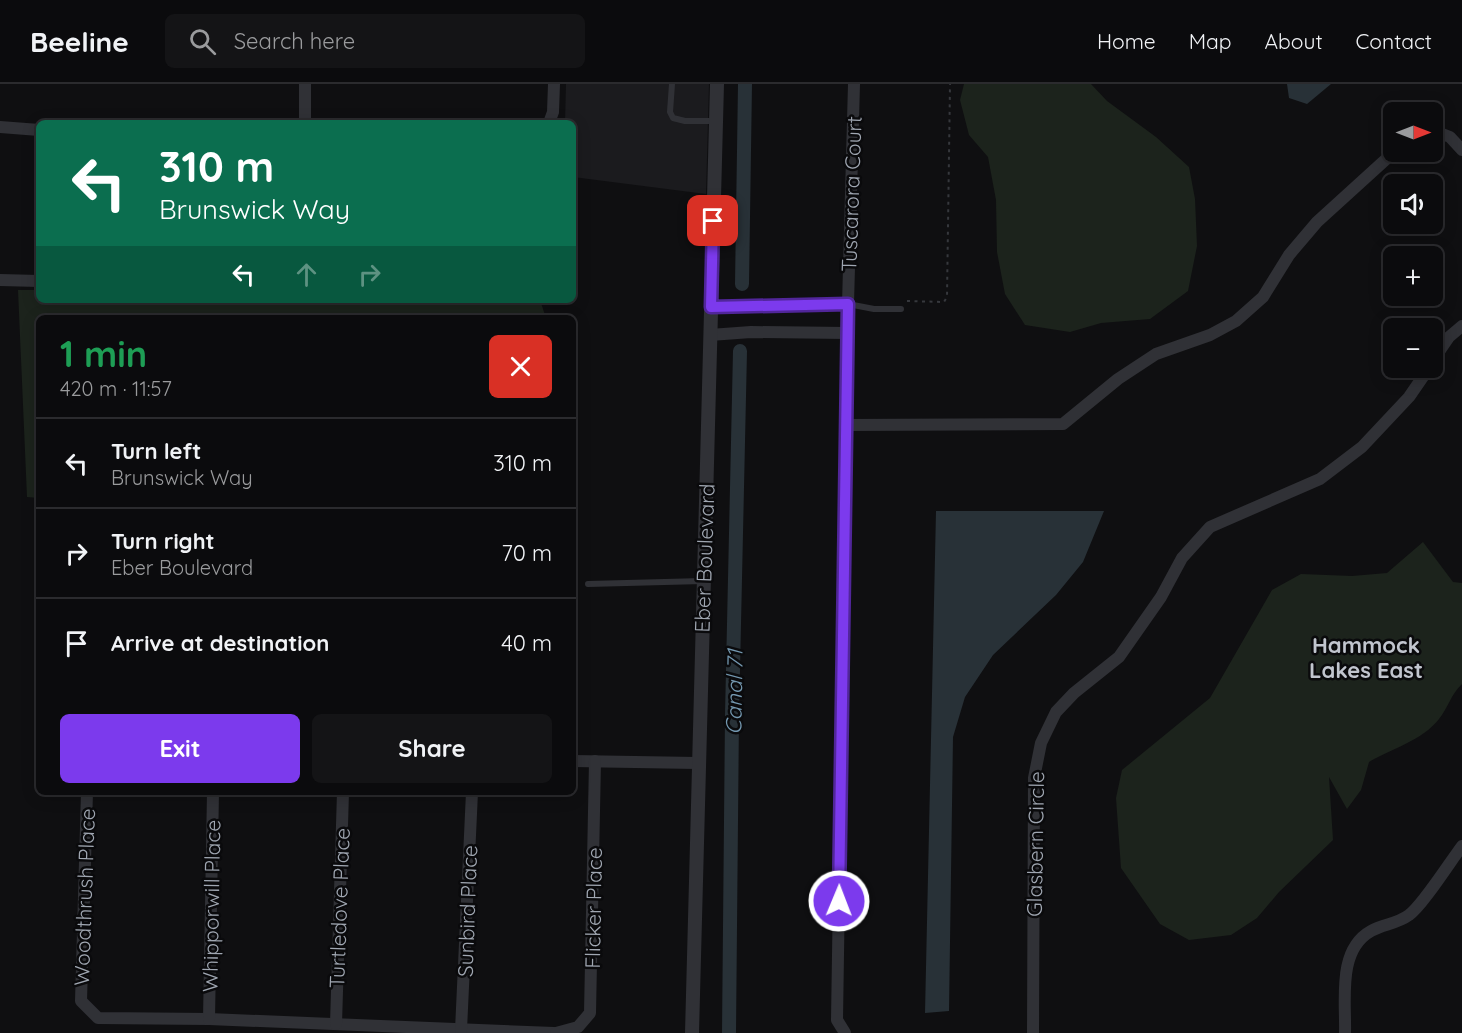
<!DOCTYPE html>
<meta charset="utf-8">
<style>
:root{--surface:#0b0b0d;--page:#141416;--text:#f1f3f6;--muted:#9a9b9d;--line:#2b2b2e;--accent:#7c3aed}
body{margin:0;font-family:Quicksand,sans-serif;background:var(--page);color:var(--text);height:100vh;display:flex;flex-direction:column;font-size:22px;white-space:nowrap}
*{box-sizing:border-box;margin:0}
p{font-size:20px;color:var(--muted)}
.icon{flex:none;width:33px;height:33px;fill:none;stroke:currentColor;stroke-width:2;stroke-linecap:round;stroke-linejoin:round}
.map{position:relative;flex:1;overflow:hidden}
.sheet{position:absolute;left:36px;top:231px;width:540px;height:480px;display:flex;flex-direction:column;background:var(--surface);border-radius:9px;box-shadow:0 3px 15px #0003,0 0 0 2px var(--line)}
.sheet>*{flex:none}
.top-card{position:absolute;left:36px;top:36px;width:540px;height:183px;border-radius:9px;box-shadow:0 3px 15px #0003,0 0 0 2px var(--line);background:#0b6e4f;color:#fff;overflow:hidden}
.needle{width:39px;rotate:90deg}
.controls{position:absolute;left:1383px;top:18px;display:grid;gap:12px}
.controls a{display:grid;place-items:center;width:60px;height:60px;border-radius:9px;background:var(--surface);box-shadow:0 3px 15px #0003,0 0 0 2px var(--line);font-size:30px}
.pin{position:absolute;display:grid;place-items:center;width:51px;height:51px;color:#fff;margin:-26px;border-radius:12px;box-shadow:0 3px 9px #0006}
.me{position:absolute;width:66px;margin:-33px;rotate:1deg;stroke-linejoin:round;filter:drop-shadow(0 0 4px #0008)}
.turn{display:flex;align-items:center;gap:21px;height:126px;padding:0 24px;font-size:27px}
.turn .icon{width:78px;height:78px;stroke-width:2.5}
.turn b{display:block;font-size:42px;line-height:51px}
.lanes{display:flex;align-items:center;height:57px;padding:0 24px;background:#0003;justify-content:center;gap:30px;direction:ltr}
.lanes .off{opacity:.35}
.round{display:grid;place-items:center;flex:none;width:63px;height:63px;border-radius:9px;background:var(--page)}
.overview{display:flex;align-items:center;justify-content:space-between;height:102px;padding:0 24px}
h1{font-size:36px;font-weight:800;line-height:45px;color:#1e9e55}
.action{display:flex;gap:12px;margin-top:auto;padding:12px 24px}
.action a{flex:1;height:69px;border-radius:9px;background:var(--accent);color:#fff;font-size:24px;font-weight:800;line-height:69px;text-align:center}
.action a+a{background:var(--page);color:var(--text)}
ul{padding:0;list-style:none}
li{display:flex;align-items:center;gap:18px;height:90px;padding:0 24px;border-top:2px solid var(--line)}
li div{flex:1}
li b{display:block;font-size:22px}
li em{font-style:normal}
header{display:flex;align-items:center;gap:36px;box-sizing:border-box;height:84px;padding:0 30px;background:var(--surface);border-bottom:2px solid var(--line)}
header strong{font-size:28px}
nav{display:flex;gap:33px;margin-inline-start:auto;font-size:21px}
.search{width:420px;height:54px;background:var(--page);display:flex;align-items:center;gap:15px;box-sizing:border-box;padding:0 21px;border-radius:9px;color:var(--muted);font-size:22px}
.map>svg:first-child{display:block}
.built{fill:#1b1b1e}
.green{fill:#1c231c}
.water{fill:#283137}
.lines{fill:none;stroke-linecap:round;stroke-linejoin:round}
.canal{stroke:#283137;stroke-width:14}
.path{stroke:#36383d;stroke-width:2;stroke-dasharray:3 4.5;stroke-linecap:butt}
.service{stroke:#303136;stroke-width:6}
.minor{stroke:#303136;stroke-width:12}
.tertiary{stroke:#303136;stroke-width:14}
.route-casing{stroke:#51269a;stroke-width:15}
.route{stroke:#7c3aed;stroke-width:10}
.labels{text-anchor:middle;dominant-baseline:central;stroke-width:5;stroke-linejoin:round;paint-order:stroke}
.street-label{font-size:21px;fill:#a0a7b2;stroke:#0a0a0c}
.neighbourhood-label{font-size:22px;font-weight:bold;fill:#c1c5ce;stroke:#0a0a0c}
.water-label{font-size:22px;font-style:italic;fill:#7498b0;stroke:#0a0a0c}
</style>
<header>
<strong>Beeline</strong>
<div class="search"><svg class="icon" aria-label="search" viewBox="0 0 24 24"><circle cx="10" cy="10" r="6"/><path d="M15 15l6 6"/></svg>Search here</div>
<nav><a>Home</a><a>Map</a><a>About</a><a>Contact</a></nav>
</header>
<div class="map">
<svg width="1462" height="949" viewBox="0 0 1462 949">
<rect width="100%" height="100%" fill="#0f0f11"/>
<path class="built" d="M 566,0 L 709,0 L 706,110 L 573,93 L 573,39 L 565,39 Z"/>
<g class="green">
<path d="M 964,0 L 1091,0 L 1107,17 L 1156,53 L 1189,83 L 1195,115 L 1197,162 L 1188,207 L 1150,235 L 1101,239 L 1070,248 L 1025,241 L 1005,210 L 997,168 L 996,116 L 988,73 L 969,51 L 960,16 Z"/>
<path d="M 18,206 L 39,206 L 39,216 L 540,216 L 546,234 L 39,234 L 39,414 L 27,413 Z"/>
<path d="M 1423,458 L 1453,498 L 1462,499 L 1462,600 C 1451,610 1448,624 1439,635 C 1423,656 1391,665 1369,678 L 1361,706 L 1347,725 L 1329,693 L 1333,756 L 1279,808 L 1257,834 L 1231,851 L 1189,856 L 1160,840 L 1121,784 L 1116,714 L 1122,686 L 1210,614 L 1272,506 L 1301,490 L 1352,492 L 1387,489 Z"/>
</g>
<g class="water">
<path d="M 1287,0 L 1331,0 L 1307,20 L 1289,14 Z"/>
<path d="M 936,427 L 1104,427 L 1083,478 L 1056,511 L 993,571 L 965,613 L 953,653 L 949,927 L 925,929 Z"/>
</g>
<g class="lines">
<g class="canal">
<path d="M 742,200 L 745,0"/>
<path d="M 729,949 L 732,631 L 740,267"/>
</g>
<path class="path" d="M 907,217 L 944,218 L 947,213 L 950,0"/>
<g class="service">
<path d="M 672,0 L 670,28 L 673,34 L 685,37 L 716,37"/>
<path d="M 848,220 L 874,225 L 901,225"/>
<path d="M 588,500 L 703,497"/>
</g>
<g class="minor">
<path d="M 305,39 L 305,0"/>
<path d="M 549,39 L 553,28 L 554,0"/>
<path d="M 0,43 L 39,46"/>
<path d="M 1432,46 L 1450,53 L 1462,66"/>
<path d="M 0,196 L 39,197"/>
<path d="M 711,223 L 848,220"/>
<path d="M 710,251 L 751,248 L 847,249"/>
<path d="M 1432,278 L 1449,253 L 1462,242"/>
<path d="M 846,341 L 1063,340 L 1118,295 L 1156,270 L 1210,251 L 1236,237 L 1263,213 L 1289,171 L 1317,138 L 1394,68"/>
<path d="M 573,677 L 697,679"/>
<path d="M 87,708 L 81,917 L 98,934 L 209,935 L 554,949"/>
<path d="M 209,935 L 213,708"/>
<path d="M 336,940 L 343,708"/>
<path d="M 461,946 L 472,708"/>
<path d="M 556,949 L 578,943 L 590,929 L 595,677"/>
<path d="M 845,949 L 837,936 L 848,220 L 854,0"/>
<path d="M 1033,949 L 1034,694 L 1041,659 L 1056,628 L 1074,609 L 1119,573 L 1161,513 L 1182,474 L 1210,443 L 1320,395 L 1362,363 L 1409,313 L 1429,284"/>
<path d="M 1345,949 C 1346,916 1337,866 1371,847 C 1383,840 1397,840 1409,831 C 1422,822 1450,778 1462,762"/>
</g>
<path class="tertiary" d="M 692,949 L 717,0"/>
</g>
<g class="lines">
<defs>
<path id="route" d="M 713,137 L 711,223 L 848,220 L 839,817"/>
</defs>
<use href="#route" class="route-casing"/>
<use href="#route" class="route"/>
</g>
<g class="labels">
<g class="street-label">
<text transform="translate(851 110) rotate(-88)">Tuscarora Court</text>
<text transform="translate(704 474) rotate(-88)">Eber Boulevard</text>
<text transform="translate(1035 760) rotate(-89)">Glasbern Circle</text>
<text transform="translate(84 813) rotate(-88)">Woodthrush Place</text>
<text transform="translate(211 822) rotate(-89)">Whipporwill Place</text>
<text transform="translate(339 824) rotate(-88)">Turtledove Place</text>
<text transform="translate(593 824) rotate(-89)">Flicker Place</text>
<text transform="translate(467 827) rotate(-88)">Sunbird Place</text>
</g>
<g class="neighbourhood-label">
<text x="1366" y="561">Hammock<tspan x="1366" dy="25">Lakes East</tspan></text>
</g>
<g class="water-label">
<text transform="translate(734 608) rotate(-89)">Canal 71</text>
</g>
</g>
</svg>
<div class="controls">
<a><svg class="needle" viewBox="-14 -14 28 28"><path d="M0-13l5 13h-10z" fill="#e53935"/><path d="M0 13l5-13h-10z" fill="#9a9b9d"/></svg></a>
<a><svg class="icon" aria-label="sound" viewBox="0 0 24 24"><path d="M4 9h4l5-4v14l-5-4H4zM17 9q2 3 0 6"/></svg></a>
<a>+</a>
<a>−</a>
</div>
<div class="pin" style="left:713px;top:137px;background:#d93025"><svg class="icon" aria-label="arrive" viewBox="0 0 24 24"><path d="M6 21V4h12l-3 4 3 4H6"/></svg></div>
<svg class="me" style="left:839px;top:817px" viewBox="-20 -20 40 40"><circle r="17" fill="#7c3aed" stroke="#fff" stroke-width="3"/><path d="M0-11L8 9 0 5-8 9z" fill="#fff"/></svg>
<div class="top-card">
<div class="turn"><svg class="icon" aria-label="left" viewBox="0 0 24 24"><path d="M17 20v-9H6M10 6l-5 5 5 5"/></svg><div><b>310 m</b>Brunswick Way</div></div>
<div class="lanes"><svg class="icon" aria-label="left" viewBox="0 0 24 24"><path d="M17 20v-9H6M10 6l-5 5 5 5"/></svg><svg class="icon off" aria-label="ahead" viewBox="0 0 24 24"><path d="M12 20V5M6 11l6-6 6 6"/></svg><svg class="icon off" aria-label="right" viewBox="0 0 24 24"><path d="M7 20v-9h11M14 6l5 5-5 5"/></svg></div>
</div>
<section class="sheet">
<div class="overview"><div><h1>1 min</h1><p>420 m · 11:57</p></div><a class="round" style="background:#d93025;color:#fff"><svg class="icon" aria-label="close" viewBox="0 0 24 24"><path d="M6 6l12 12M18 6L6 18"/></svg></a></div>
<ul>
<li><svg class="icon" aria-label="left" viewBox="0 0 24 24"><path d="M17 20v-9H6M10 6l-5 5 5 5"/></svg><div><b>Turn left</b><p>Brunswick Way</p></div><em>310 m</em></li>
<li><svg class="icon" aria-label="right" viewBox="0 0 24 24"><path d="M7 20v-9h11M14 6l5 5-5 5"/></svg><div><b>Turn right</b><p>Eber Boulevard</p></div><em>70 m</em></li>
<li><svg class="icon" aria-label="arrive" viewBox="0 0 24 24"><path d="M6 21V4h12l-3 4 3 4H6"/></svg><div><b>Arrive at destination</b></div><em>40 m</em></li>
</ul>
<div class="action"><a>Exit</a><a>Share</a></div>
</section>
</div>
